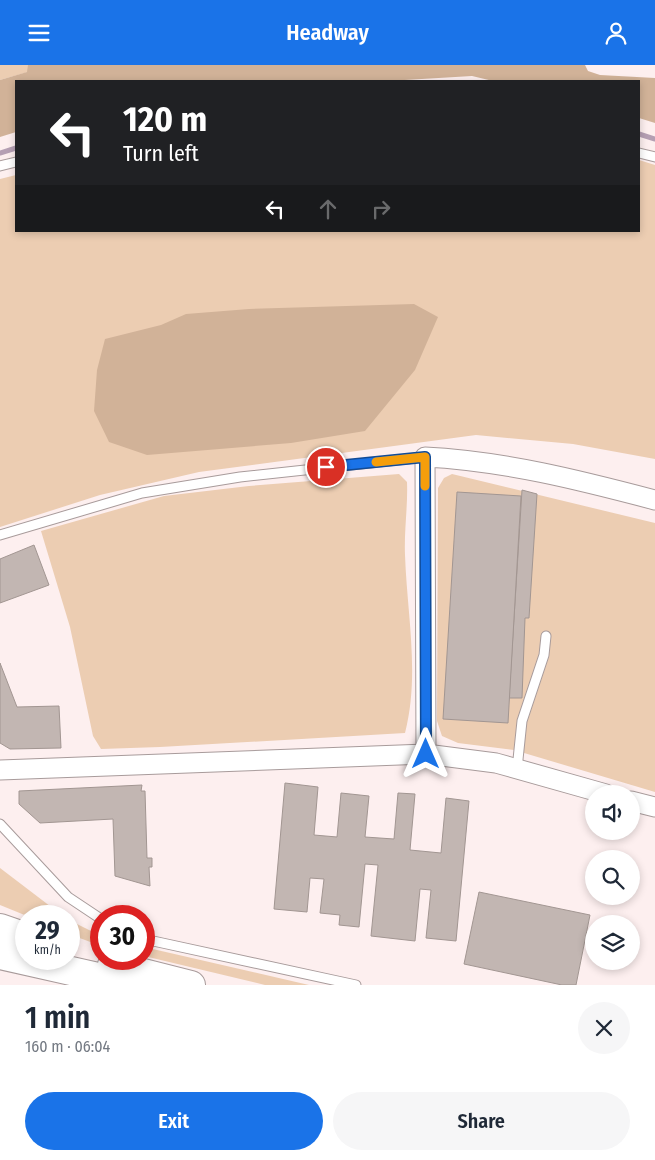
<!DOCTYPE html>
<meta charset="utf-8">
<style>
:root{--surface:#fff;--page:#f6f6f7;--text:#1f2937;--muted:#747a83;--accent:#1a73e8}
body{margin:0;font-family:"Fira Sans Condensed",sans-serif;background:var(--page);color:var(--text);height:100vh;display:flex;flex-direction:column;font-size:19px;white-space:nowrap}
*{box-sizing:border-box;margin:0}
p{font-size:16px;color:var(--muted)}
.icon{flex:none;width:28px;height:28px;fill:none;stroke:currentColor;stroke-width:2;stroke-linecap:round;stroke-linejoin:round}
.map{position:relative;height:920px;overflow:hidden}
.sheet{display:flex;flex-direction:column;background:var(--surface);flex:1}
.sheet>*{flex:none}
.banner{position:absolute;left:15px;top:15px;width:625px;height:152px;border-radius:0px;box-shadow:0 2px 8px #0003;background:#202124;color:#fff;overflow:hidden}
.buttons{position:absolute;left:585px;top:720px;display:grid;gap:10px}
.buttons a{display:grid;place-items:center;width:55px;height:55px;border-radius:50%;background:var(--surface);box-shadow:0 2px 8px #0003;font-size:25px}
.speed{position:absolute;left:15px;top:840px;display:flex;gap:10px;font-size:25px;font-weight:700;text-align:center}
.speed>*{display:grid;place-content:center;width:65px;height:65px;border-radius:50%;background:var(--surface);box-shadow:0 2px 8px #0003;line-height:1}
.speed small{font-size:12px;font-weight:400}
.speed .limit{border:8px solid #d22;background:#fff;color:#111}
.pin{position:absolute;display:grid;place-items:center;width:42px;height:42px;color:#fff;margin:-21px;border:2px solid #fff;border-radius:50%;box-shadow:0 1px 5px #0007}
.me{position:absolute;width:55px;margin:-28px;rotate:0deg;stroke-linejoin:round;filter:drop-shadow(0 0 4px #0008)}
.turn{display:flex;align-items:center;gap:18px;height:105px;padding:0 25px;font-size:22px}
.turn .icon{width:65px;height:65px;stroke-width:2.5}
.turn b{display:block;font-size:35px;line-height:42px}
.lanes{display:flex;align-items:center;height:48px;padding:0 25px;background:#0003;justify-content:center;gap:25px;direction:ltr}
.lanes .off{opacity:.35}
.round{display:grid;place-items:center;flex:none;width:52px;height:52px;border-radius:26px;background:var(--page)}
.headline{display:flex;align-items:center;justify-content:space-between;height:85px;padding:0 25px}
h1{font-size:30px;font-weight:600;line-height:38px}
.button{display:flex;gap:10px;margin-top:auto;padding:10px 25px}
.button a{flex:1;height:58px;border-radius:30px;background:var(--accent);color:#fff;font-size:20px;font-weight:600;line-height:58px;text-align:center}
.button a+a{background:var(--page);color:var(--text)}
header{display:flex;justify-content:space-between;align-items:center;height:65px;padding:0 25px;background:var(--accent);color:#fff;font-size:22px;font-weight:600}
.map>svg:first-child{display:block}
.green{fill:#eccdb2}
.forest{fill:#d1b298}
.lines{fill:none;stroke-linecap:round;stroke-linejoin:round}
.stream{stroke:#b59fb3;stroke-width:5}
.building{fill:#c2b6b2;stroke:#a29692}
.lane-casing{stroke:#a89b9b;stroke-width:11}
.street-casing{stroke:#a89b9b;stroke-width:21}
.highway-casing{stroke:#a89b9b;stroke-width:30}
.lane{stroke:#fff;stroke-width:9}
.street{stroke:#fff;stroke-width:19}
.highway{stroke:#fff;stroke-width:28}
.route-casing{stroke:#114b97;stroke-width:12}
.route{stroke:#1a73e8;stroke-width:9}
.slow{stroke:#f59e0b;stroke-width:9}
</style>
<header><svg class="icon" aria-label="menu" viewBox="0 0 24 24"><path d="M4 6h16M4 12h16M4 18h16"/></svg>Headway<svg class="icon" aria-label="person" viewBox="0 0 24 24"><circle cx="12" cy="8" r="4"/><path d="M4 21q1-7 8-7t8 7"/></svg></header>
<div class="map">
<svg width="655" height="920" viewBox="0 0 655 920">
<rect width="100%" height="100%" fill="#fdefef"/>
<g class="green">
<path d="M 0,0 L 28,0 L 28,7 L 0,15 Z"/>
<path d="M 639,95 L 655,100 L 655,394 L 573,379 L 476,370 L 199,407 L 100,430 L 0,462 L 0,114 L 16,110 L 16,166 L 639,166 Z"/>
<path d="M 399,409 L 407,417 C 408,441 404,465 405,490 C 407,549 420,610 405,668 L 160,682 L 101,684 L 93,671 L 70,562 L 41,466 L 164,431 L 249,421 Z"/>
<path d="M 452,409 L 655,458 L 655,727 L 514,685 L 458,678 L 442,671 L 437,656 L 438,423 L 444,413 Z"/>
<path d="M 0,803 L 63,851 L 27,851 L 0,840 Z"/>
<path d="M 69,855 L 101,871 L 101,881 L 69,869 Z"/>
<path d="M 144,882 L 309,920 L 265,920 L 144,891 Z"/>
</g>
<g class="forest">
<path d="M 28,0 L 585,0 L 588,6 L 600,10 L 655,13 L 655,58 L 639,53 L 639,16 L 493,16 L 472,11 L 388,16 L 16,16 L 16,67 L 0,72 L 0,15 L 27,7 Z"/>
<path d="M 414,239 L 438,252 L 415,305 L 365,366 L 291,378 L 147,390 L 109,377 L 94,346 L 97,305 L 105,274 L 161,260 L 186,249 L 249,244 Z"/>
</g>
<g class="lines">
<g class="stream">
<path d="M 639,69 L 655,74"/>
<path d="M 0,88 L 16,83"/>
</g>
</g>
<g class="building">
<path d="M 522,425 L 537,429 L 529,553 L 525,553 L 522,633 L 509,633 Z"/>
<path d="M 457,427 L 521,431 L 508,658 L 443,654 Z"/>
<path d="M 34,480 L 49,520 L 0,538 L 0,494 Z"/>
<path d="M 0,598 L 17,642 L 59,641 L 61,683 L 10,684 L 0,678 Z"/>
<path d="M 285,718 L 318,722 L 314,770 L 337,772 L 341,728 L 369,731 L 365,772 L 394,774 L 398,728 L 415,729 L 410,785 L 441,788 L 446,733 L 469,736 L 456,876 L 426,873 L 431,825 L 420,824 L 415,876 L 371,871 L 378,800 L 365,799 L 359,862 L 339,860 L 340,850 L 320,848 L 324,814 L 310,813 L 307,847 L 274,844 Z"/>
<path d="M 142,720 L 141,726 L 145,726 L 147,793 L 152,793 L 152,802 L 149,802 L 150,821 L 115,811 L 113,754 L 40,758 L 19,739 L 19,726 Z"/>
<path d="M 479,827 L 590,850 L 576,920 L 562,920 L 464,899 Z"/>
</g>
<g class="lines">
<defs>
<g id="lane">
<path d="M 639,88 L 655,92"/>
<path d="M 0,101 L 16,97"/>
<path d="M 0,470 L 142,428 L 240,412 L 425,392"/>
<path d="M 517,704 L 522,656 L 544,590 L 546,571"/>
<path d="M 0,759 L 68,832 L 101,854"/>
<path d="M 144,874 L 356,920"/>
</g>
<g id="street">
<path d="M 426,689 L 425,392 C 504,396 579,415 655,435"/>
<path d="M 0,705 L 426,689 L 496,698 L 606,729"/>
<path d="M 631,736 L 655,742"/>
</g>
<g id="highway">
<path d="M 0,863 L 26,872"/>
<path d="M 0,890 L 133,920"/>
<path d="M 112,900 L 191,920"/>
</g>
</defs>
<use href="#lane" class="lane-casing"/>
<use href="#street" class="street-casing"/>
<use href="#highway" class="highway-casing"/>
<use href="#lane" class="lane"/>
<use href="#street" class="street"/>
<use href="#highway" class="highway"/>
</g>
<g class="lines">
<defs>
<path id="route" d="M 326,402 L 425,392 L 426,689"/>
</defs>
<use href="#route" class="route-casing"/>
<use href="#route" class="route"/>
<path class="slow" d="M 376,397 L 425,392 L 425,421"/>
</g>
</svg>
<div class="buttons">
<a><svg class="icon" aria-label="sound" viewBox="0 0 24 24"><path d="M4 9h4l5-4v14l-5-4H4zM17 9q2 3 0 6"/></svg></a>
<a><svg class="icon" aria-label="search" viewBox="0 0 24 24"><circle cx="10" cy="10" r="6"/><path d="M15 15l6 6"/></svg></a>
<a><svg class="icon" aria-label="layers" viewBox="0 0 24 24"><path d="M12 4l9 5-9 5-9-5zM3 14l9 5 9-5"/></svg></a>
</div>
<div class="speed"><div>29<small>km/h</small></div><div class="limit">30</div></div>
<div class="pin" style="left:326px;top:402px;background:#d93025"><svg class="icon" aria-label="arrive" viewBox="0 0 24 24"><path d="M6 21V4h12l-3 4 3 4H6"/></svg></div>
<svg class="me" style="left:426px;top:689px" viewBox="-20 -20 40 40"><path d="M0-17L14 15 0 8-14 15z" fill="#1a73e8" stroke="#fff" stroke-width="4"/></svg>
<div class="banner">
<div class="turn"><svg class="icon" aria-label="left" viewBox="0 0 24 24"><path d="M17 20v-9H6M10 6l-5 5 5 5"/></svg><div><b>120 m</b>Turn left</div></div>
<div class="lanes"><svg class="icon" aria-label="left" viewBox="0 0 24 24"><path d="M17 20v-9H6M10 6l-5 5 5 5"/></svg><svg class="icon off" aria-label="ahead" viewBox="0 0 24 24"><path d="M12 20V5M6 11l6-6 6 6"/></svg><svg class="icon off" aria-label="right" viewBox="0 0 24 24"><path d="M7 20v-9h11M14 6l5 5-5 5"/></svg></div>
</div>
</div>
<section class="sheet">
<div class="headline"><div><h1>1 min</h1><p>160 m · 06:04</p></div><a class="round"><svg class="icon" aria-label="close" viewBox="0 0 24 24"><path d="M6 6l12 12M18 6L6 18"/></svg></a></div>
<div class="button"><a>Exit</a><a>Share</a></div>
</section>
